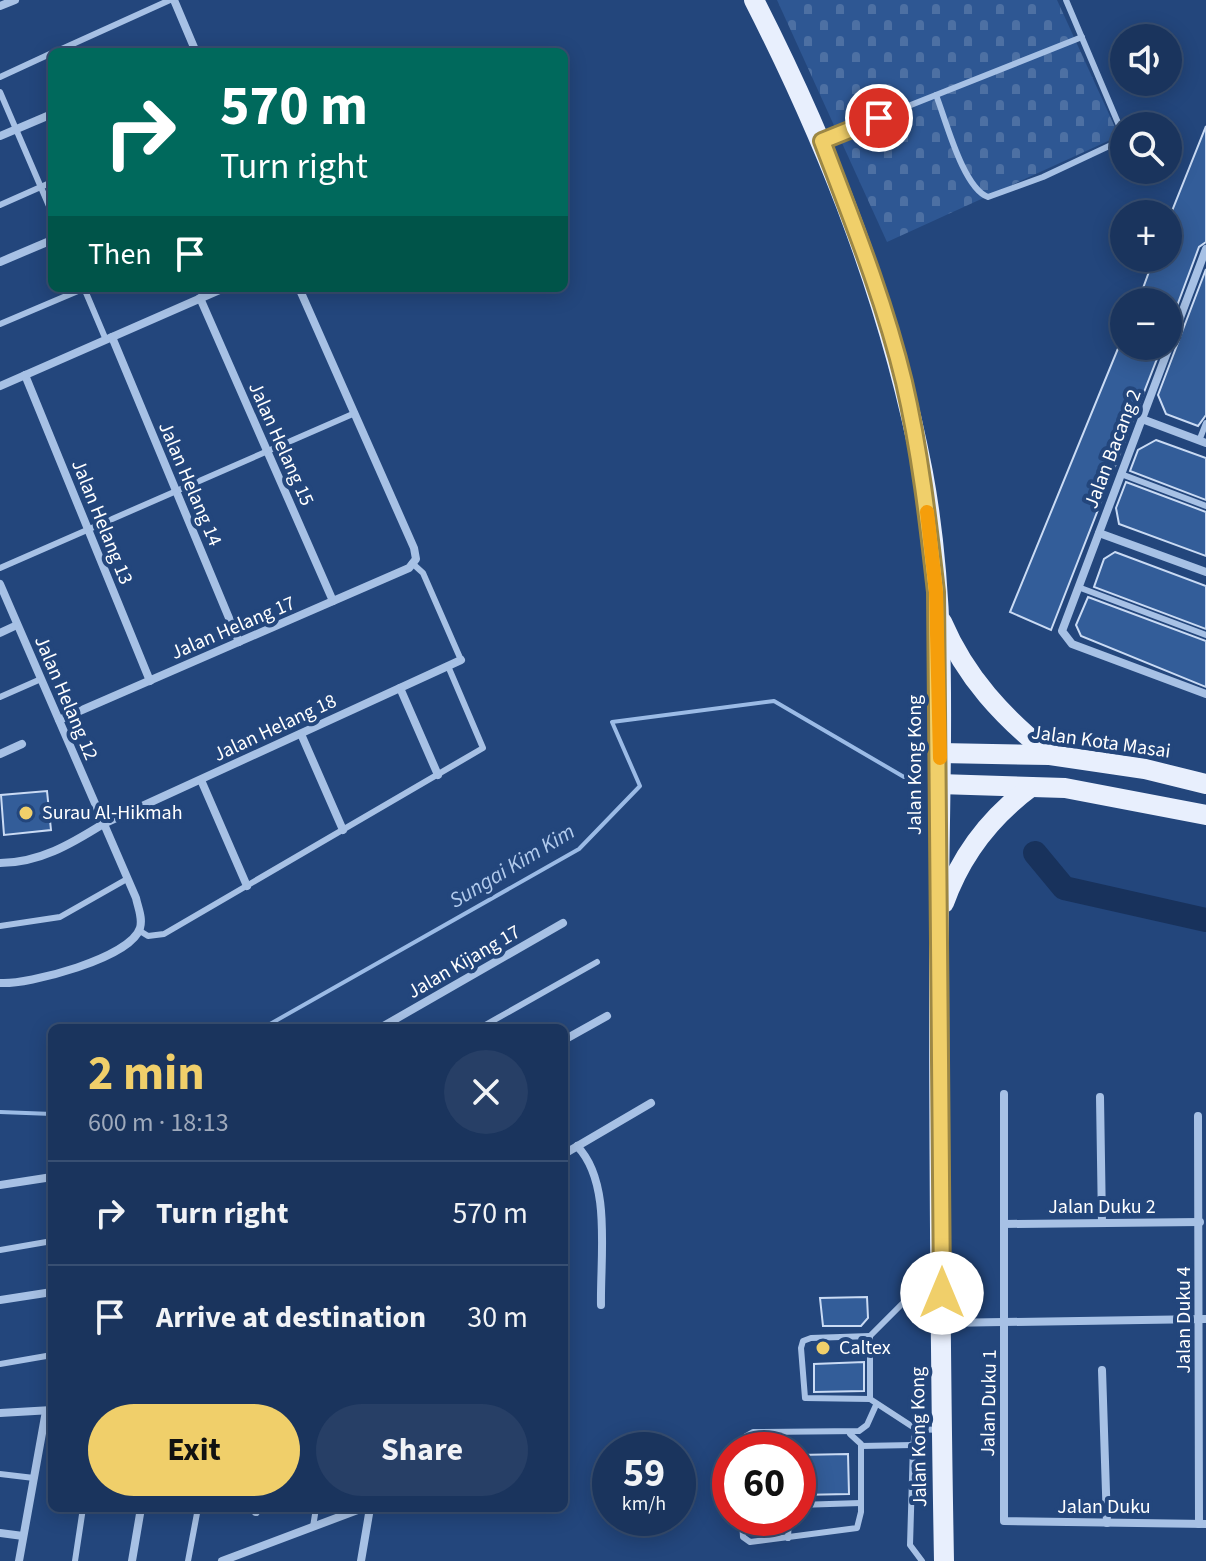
<!DOCTYPE html>
<meta charset="utf-8">
<style>
:root{--surface:#1a345d;--page:#273f66;--text:#f1f3f6;--muted:#9faabc;--line:#384f72;--accent:#f0cf6a}
body{margin:0;font-family:"Source Sans 3",sans-serif;background:var(--page);color:var(--text);height:100vh;display:flex;flex-direction:column;font-size:30px;white-space:nowrap}
*{box-sizing:border-box;margin:0}
p{font-size:26px;color:var(--muted)}
.icon{flex:none;width:44px;height:44px;fill:none;stroke:currentColor;stroke-width:2;stroke-linecap:round;stroke-linejoin:round}
.map{position:relative;flex:1;overflow:hidden}
.details{position:absolute;left:48px;top:1024px;width:520px;height:488px;display:flex;flex-direction:column;background:var(--surface);border-radius:12px;box-shadow:0 4px 20px #0003,0 0 0 2px var(--line)}
.details>*{flex:none}
.banner{position:absolute;left:48px;top:48px;width:520px;height:244px;border-radius:12px;box-shadow:0 4px 20px #0003,0 0 0 2px var(--line);background:#00695c;color:#fff;overflow:hidden}
.fabs{position:absolute;left:1110px;top:24px;display:grid;gap:16px}
.fabs a{display:grid;place-items:center;width:72px;height:72px;border-radius:50%;background:var(--surface);box-shadow:0 4px 20px #0003,0 0 0 2px var(--line);font-size:40px}
.speed{position:absolute;left:592px;top:1432px;display:flex;gap:16px;font-size:40px;font-weight:700;text-align:center}
.speed>*{display:grid;place-content:center;width:104px;height:104px;border-radius:50%;background:var(--surface);box-shadow:0 4px 20px #0003,0 0 0 2px var(--line);line-height:1}
.speed small{font-size:20px;font-weight:400}
.speed .limit{border:12px solid #d22;background:#fff;color:#111}
.pin{position:absolute;display:grid;place-items:center;width:68px;height:68px;color:#fff;margin:-34px;border:4px solid #fff;border-radius:50%;box-shadow:0 2px 8px #0007}
.me{position:absolute;width:88px;margin:-44px;rotate:0deg;stroke-linejoin:round;filter:drop-shadow(0 0 6px #0008)}
.turn{display:flex;align-items:center;gap:28px;height:168px;padding:0 40px;font-size:36px}
.turn .icon{width:104px;height:104px;stroke-width:2.5}
.turn b{display:block;font-size:56px;line-height:68px}
.then{display:flex;align-items:center;height:76px;padding:0 40px;background:#0003;gap:16px;font-size:30px}
.round{display:grid;place-items:center;flex:none;width:84px;height:84px;border-radius:42px;background:var(--page)}
.overview{display:flex;align-items:center;justify-content:space-between;height:136px;padding:0 40px}
h1{font-size:48px;font-weight:700;line-height:60px;color:var(--accent)}
.button{display:flex;gap:16px;margin-top:auto;padding:16px 40px}
.button a{flex:1;height:92px;border-radius:48px;background:var(--accent);color:#111;font-size:32px;font-weight:700;line-height:92px;text-align:center}
.button a+a{background:var(--page);color:var(--text)}
ul{padding:0;list-style:none}
li{display:flex;align-items:center;gap:24px;height:104px;padding:0 40px;border-top:2px solid var(--line)}
li div{flex:1}
li b{display:block;font-size:30px}
li em{font-style:normal}
.map>svg:first-child{display:block}
.cemetery{fill:url(#cemetery-stones)}
.lines{fill:none;stroke-linecap:round;stroke-linejoin:round}
.stream{stroke:#9bbbe6;stroke-width:4}
.river{stroke:#18325c;stroke-width:24}
.building{fill:#335d99;stroke:#cadbf4;stroke-width:2}
.service{stroke:#a7c1e5;stroke-width:6}
.minor{stroke:#a7c1e5;stroke-width:8}
.primary{stroke:#e8effd;stroke-width:20}
.route-casing{stroke:#9c8745;stroke-width:20}
.route{stroke:#f0cf6a;stroke-width:14}
.slow{stroke:#f59e0b;stroke-width:14}
.poi-dot{fill:#f0cf6a;stroke:#23467c;stroke-width:3}
.labels{text-anchor:middle;dominant-baseline:central;stroke-width:8;stroke-linejoin:round;paint-order:stroke}
.street-label{font-size:20px;fill:#fff;stroke:#23467c}
.poi-label{font-size:20px;fill:#fff;stroke:#23467c;text-anchor:start}
.water-label{font-size:22px;font-style:italic;fill:#b2cbed;stroke:#23467c}
</style>
<div class="map">
<svg width="1206" height="1561" viewBox="0 0 1206 1561">
<defs>
<pattern id="cemetery-stones" width="16" height="16" patternUnits="userSpaceOnUse" patternTransform="scale(2)"><rect width="16" height="16" fill="#2e5793"/><path d="M2 7V4a2 2 0 0 1 4 0v3zM10 15v-3a2 2 0 0 1 4 0v3z" fill="#4d70a3"/></pattern>
</defs>
<rect width="100%" height="100%" fill="#23467c"/>
<path class="cemetery" d="M 777,0 L 1057,0 L 1119,136 L 887,242 Z"/>
<g class="lines">
<g class="stream">
<path d="M 263,1028 L 579,849 L 640,786 L 612,722 L 774,701 L 904,777"/>
<path d="M 0,1112 L 52,1114"/>
</g>
<path class="river" d="M 1035,853 L 1064,888 L 1206,920"/>
</g>
<g class="building">
<path d="M 1206,126 L 1206,242 L 1199,247 L 1168,330 L 1168,302 L 1138,302 L 1154,258 L 1168,258 L 1168,221 Z"/>
<path d="M 1206,269 L 1206,415 L 1198,426 L 1166,414 L 1158,395 Z"/>
<path d="M 1119,346 L 1162,346 L 1051,630 L 1010,612 Z"/>
<path d="M 1156,440 L 1206,458 L 1206,500 L 1130,471 L 1138,450 Z"/>
<path d="M 1126,482 L 1206,512 L 1206,556 L 1119,524 L 1116,508 Z"/>
<path d="M 1115,552 L 1206,586 L 1206,629 L 1094,587 L 1104,559 Z"/>
<path d="M 1088,597 L 1206,641 L 1206,687 L 1081,636 L 1076,625 Z"/>
<path d="M 47,791 L 51,830 L 4,835 L 1,795 Z"/>
<path d="M 867,1297 L 868,1318 L 861,1326 L 823,1326 L 820,1298 Z"/>
<path d="M 864,1362 L 864,1391 L 814,1392 L 814,1364 Z"/>
<path d="M 848,1454 L 849,1494 L 798,1495 L 798,1455 Z"/>
</g>
<g class="lines">
<g class="service">
<path d="M 1066,0 L 1124,137"/>
<path d="M 55,52 L 170,0"/>
<path d="M 0,77 L 52,53"/>
<path d="M 0,92 L 52,213"/>
<path d="M 936,95 C 946,120 963,188 988,197 L 1043,177 L 1124,139"/>
<path d="M 825,139 L 1082,37"/>
<path d="M 0,205 L 52,182"/>
<path d="M 84,288 L 106,340"/>
<path d="M 0,324 L 85,288"/>
<path d="M 1199,441 L 1206,423"/>
<path d="M 1121,474 L 1206,506"/>
<path d="M 412,563 L 423,573 L 461,660"/>
<path d="M 0,568 L 355,413"/>
<path d="M 1078,587 L 1206,635"/>
<path d="M 0,697 L 41,679"/>
<path d="M 0,926 L 60,917 L 127,879"/>
<path d="M 140,931 L 148,936 L 164,934 L 483,748 L 448,666"/>
<path d="M 480,1028 L 597,962"/>
<path d="M 0,1250 L 52,1241"/>
<path d="M 934,1272 L 870,1336 L 870,1399 L 916,1429 L 940,1430"/>
<path d="M 0,1364 L 52,1355"/>
<path d="M 870,1399 L 805,1398 L 801,1348 L 803,1341 L 811,1338 L 870,1336"/>
<path d="M 916,1429 L 913,1445 L 910,1545 L 922,1561"/>
<path d="M 861,1446 L 913,1445"/>
<path d="M 740,1450 L 746,1436 L 753,1432 L 859,1431 L 867,1425 L 876,1405"/>
<path d="M 0,1474 L 34,1478"/>
<path d="M 798,1505 L 861,1503"/>
<path d="M 742,1518 L 743,1537 L 750,1542 L 857,1528 L 861,1512 L 861,1444 L 850,1434"/>
<path d="M 313,1527 L 316,1508"/>
<path d="M 788,1538 L 789,1518"/>
<path d="M 75,1561 L 83,1508"/>
<path d="M 188,1561 L 198,1508"/>
</g>
<g class="minor">
<path d="M 174,0 L 196,52"/>
<path d="M 0,6 L 15,0"/>
<path d="M 0,136 L 52,114"/>
<path d="M 1206,249 L 1062,631 L 1072,644 L 1206,694"/>
<path d="M 0,262 L 52,240"/>
<path d="M 200,298 L 333,601"/>
<path d="M 112,337 L 239,642"/>
<path d="M 25,375 L 150,681"/>
<path d="M 0,386 L 224,288"/>
<path d="M 1142,419 L 1206,443"/>
<path d="M 1099,533 L 1206,572"/>
<path d="M 0,584 L 136,898 C 138,908 143,918 140,928 C 131,958 28,985 0,983"/>
<path d="M 0,633 L 17,625"/>
<path d="M 400,688 L 438,775"/>
<path d="M 59,720 L 409,568 L 416,559 L 414,548 L 299,288"/>
<path d="M 301,734 L 343,830"/>
<path d="M 0,754 L 22,744"/>
<path d="M 201,780 L 247,886"/>
<path d="M 0,863 C 39,863 71,844 103,824 L 461,660"/>
<path d="M 380,1028 L 563,923"/>
<path d="M 564,1040 L 607,1016"/>
<path d="M 1004,1094 L 1004,1521 L 1206,1524"/>
<path d="M 1100,1097 L 1102,1223"/>
<path d="M 1198,1116 L 1199,1524"/>
<path d="M 577,1146 C 612,1182 600,1256 601,1305"/>
<path d="M 564,1154 L 651,1103"/>
<path d="M 0,1185 L 52,1177"/>
<path d="M 1004,1224 L 1200,1222"/>
<path d="M 0,1300 L 52,1292"/>
<path d="M 943,1323 L 1205,1319"/>
<path d="M 1102,1370 L 1107,1523"/>
<path d="M 0,1413 L 52,1410"/>
<path d="M 256,1512 L 257,1508"/>
<path d="M 0,1533 L 23,1536"/>
<path d="M 19,1561 L 46,1411"/>
<path d="M 132,1561 L 141,1508"/>
<path d="M 222,1561 L 363,1508"/>
<path d="M 361,1561 L 370,1508"/>
</g>
<g class="primary">
<path d="M 754,0 C 831,151 891,306 923,473 C 950,617 939,767 939,913 C 939,1129 940,1345 944,1561"/>
<path d="M 942,622 C 966,678 1003,717 1050,755"/>
<path d="M 940,753 L 1050,755 L 1145,769 L 1206,784"/>
<path d="M 939,784 L 1065,788 L 1206,815"/>
<path d="M 944,903 C 961,855 989,818 1031,787"/>
</g>
</g>
<g class="lines">
<defs>
<path id="route" d="M 879,118 L 822,141 C 852,220 884,299 904,382 C 920,451 928,521 936,592 L 942,1293"/>
</defs>
<use href="#route" class="route-casing"/>
<use href="#route" class="route"/>
<path class="slow" d="M 927,512 L 936,592 L 940,758"/>
</g>
<g class="poi-dot">
<circle cx="26" cy="813" r="8"/>
<circle cx="823" cy="1348" r="8"/>
</g>
<g class="labels">
<g class="street-label">
<text transform="translate(281 444) rotate(66)">Jalan Helang 15</text>
<text transform="translate(1113 449) rotate(-69)">Jalan Bacang 2</text>
<text transform="translate(190 484) rotate(67)">Jalan Helang 14</text>
<text transform="translate(102 522) rotate(68)">Jalan Helang 13</text>
<text transform="translate(233 628) rotate(-23)">Jalan Helang 17</text>
<text transform="translate(66 698) rotate(67)">Jalan Helang 12</text>
<text transform="translate(275 728) rotate(-25)">Jalan Helang 18</text>
<text transform="translate(1101 742) rotate(8)">Jalan Kota Masai</text>
<text transform="translate(915 765) rotate(-90)">Jalan Kong Kong</text>
<text transform="translate(464 962) rotate(-30)">Jalan Kijang 17</text>
<text x="1102" y="1207">Jalan Duku 2</text>
<text transform="translate(1184 1320) rotate(-90)">Jalan Duku 4</text>
<text transform="translate(989 1403) rotate(-89)">Jalan Duku 1</text>
<text transform="translate(919 1437) rotate(-91)">Jalan Kong Kong</text>
<text x="1104" y="1507">Jalan Duku</text>
</g>
<g class="poi-label">
<text x="42" y="813">Surau Al-Hikmah</text>
<text x="839" y="1348">Caltex</text>
</g>
<g class="water-label">
<text transform="translate(512 866) rotate(-31)">Sungai Kim Kim</text>
</g>
</g>
</svg>
<div class="fabs">
<a><svg class="icon" aria-label="sound" viewBox="0 0 24 24"><path d="M4 9h4l5-4v14l-5-4H4zM17 9q2 3 0 6"/></svg></a>
<a><svg class="icon" aria-label="search" viewBox="0 0 24 24"><circle cx="10" cy="10" r="6"/><path d="M15 15l6 6"/></svg></a>
<a>+</a>
<a>−</a>
</div>
<div class="speed"><div>59<small>km/h</small></div><div class="limit">60</div></div>
<div class="pin" style="left:879px;top:118px;background:#d93025"><svg class="icon" aria-label="arrive" viewBox="0 0 24 24"><path d="M6 21V4h12l-3 4 3 4H6"/></svg></div>
<svg class="me" style="left:942px;top:1293px" viewBox="-20 -20 40 40"><circle r="19" fill="#fff"/><path d="M0-13L10 11 0 6-10 11z" fill="#f0cf6a"/></svg>
<div class="banner">
<div class="turn"><svg class="icon" aria-label="right" viewBox="0 0 24 24"><path d="M7 20v-9h11M14 6l5 5-5 5"/></svg><div><b>570 m</b>Turn right</div></div>
<div class="then">Then<svg class="icon" aria-label="arrive" viewBox="0 0 24 24"><path d="M6 21V4h12l-3 4 3 4H6"/></svg></div>
</div>
<section class="details">
<div class="overview"><div><h1>2 min</h1><p>600 m · 18:13</p></div><a class="round"><svg class="icon" aria-label="close" viewBox="0 0 24 24"><path d="M6 6l12 12M18 6L6 18"/></svg></a></div>
<ul>
<li><svg class="icon" aria-label="right" viewBox="0 0 24 24"><path d="M7 20v-9h11M14 6l5 5-5 5"/></svg><div><b>Turn right</b></div><em>570 m</em></li>
<li><svg class="icon" aria-label="arrive" viewBox="0 0 24 24"><path d="M6 21V4h12l-3 4 3 4H6"/></svg><div><b>Arrive at destination</b></div><em>30 m</em></li>
</ul>
<div class="button"><a>Exit</a><a>Share</a></div>
</section>
</div>
